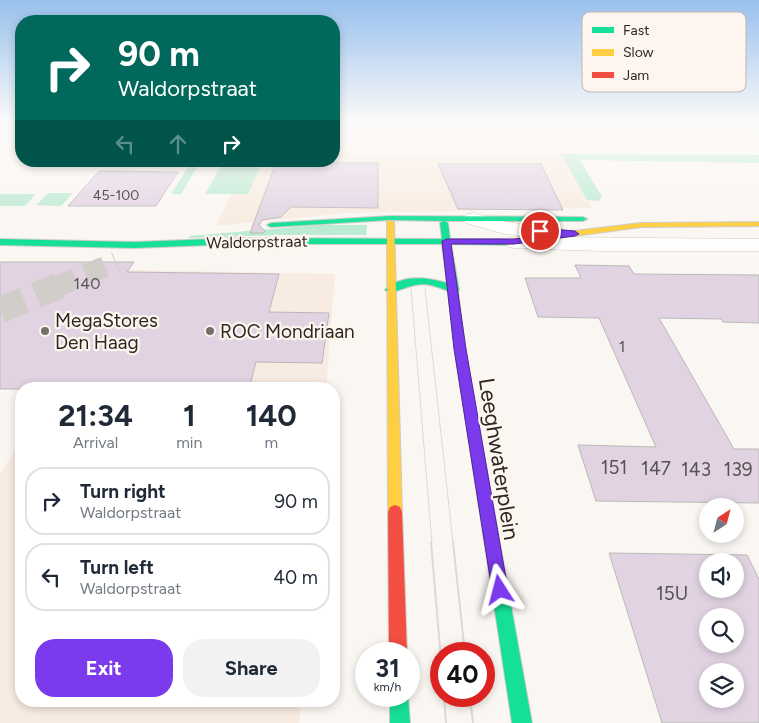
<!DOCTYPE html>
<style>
:root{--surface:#fff;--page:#f2f2f3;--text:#1f2937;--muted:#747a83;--line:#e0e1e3;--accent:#7c3aed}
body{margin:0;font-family:Figtree,sans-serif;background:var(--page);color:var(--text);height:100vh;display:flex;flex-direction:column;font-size:19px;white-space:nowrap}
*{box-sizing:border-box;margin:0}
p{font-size:16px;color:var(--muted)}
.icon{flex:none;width:28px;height:28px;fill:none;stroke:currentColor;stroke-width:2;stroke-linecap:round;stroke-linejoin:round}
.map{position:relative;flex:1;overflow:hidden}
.panel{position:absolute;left:15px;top:382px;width:325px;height:325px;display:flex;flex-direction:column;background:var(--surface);border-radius:20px;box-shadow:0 2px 8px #0003}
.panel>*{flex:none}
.hud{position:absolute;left:15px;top:15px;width:325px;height:152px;border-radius:20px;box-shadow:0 2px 8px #0003;background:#00695c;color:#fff;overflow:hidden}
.needle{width:32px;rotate:36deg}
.controls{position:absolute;left:699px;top:498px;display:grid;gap:10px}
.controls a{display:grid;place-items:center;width:45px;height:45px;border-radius:50%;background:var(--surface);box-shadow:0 2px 8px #0003;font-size:25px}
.speed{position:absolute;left:355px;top:642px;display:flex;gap:10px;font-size:25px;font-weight:700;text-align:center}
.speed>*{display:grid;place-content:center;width:65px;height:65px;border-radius:50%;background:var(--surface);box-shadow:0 2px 8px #0003;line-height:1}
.speed small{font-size:12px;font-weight:400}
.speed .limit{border:8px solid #d22;background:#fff;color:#111}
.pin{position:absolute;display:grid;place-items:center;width:42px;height:42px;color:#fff;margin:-21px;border:2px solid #fff;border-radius:50%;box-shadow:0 1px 5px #0007}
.me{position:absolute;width:55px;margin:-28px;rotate:351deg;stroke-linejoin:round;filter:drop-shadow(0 0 4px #0008)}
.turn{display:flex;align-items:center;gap:18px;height:105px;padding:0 20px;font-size:22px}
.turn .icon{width:65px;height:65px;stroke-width:2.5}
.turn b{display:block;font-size:35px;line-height:42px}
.lanes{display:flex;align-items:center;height:48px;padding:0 20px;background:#0003;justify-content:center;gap:25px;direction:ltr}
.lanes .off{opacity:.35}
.eta{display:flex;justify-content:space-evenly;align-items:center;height:85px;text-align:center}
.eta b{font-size:30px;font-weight:700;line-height:35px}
.button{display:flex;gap:10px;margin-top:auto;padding:10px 20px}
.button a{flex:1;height:58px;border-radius:20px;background:var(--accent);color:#fff;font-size:20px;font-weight:700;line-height:58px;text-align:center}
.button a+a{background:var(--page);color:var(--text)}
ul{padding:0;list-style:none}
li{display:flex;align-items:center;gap:15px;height:68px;margin:0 10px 8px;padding:0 10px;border:2px solid var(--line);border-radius:20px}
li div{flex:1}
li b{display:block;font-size:19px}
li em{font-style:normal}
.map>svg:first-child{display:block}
.education{fill:#f8ebe1}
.green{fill:#bcead2}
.building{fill:#e1d3e2;stroke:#bbb8b8;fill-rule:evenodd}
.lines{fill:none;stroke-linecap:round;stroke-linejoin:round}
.street-tunnel-far1{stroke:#d1cdc9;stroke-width:21;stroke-dasharray:21 11;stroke-linecap:butt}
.street-tunnel{stroke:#d1cdc9;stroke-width:26;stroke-dasharray:26 13;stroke-linecap:butt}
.street-casing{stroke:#cfccc8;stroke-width:1}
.fast-casing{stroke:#cfccc8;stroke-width:2}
.slow-casing{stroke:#cfccc8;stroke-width:2}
.jam-casing{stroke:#cfccc8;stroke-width:2}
.street{fill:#fefefd;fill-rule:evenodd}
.fast{fill:#16e098;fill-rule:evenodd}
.slow{fill:#ffcf43;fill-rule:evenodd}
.jam{fill:#f24e42;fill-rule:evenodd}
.tram-far1{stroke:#dbdad8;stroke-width:1}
.tram{stroke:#dbdad8;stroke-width:2}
.rail{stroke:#dbdad8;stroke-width:2.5;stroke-dasharray:1 3;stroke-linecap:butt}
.route{fill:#7c3aed;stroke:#51269a}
.poi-dot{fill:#736f6b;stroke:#fef6ee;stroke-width:2}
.labels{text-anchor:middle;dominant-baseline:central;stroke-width:4.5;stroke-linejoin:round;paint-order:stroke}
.far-number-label{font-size:14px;fill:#585253}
.far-street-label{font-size:16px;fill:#2b2723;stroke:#fef6ee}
.number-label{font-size:16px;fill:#585253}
.poi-label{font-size:19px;fill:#2b2723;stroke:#fef6ee;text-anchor:start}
.near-number-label{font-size:19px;fill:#585253}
.near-street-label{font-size:22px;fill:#2b2723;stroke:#fef6ee}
.key{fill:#fef6ee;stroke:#bfb8b1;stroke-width:1}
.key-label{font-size:14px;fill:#2b2723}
</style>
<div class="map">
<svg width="759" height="723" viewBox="0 0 759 723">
<rect width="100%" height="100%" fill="#faf6f2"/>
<g class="education">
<path d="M 334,153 L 561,154 L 592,208 L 346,213 L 216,226 L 246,161 L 334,161 Z"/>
<path d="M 128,270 L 335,274 L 326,389 L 54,389 Z"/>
<path d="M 21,440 L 21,701 L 301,701 L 299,723 L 0,723 L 0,474 Z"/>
</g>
<g class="green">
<path d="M 561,154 L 759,155 L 759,163 L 580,160 L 602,197 L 598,201 L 587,200 Z"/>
<path d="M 192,161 L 201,161 L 181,194 L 171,194 Z"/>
<path d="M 223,162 L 262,162 L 248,194 L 205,194 Z"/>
<path d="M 48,193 L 73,193 L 61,206 L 36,205 Z"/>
<path d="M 36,194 L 25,206 L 0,206 L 0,194 Z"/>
<path d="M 318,225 L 367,225 L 366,235 L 281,235 L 189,238 L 190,236 Z"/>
</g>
<g class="building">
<path d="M 276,163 L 378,163 L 378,208 L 291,207 L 281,217 L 262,220 L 259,225 L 265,231 L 263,233 L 250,233 Z"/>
<path d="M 438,164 L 541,164 L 563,210 L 458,209 Z"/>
<path d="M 99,171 L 178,172 L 156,206 L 68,206 Z"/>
<path d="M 0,262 L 134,262 L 127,272 L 279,274 L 269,312 L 329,313 L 322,363 L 256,362 L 249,389 L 0,389 Z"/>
<path d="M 575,265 L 629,266 L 634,274 L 759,275 L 759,323 L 723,322 L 721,319 L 659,318 L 734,449 L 759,449 L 759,503 L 596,501 L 578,445 L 656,447 L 599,318 L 538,317 L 525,278 L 581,278 Z"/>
<path d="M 609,553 L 747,555 L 759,579 L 759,723 L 662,723 ZM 708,561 L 735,561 L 735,589 L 708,589 ZM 708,616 L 735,616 L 735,644 L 708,644 ZM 708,671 L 735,671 L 735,699 L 708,699 Z"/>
</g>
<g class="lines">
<path class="street-tunnel-far1" d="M 56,287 L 116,262"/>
<path class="street-tunnel" d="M 0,310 L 59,286"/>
<defs>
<path id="street" d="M 473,213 L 506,222 L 546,227 L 549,231 L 546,235 L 541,237 L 759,239 L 759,251 L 601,251 L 514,248 L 507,246 L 503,242 L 507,238 L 528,236 L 505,234 L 466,223 L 463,219 L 466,215 Z"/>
<g id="fast">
<path d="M 390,216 L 583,217 L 587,219 L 583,221 L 445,221 L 448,223 L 450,239 L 508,239 L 512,242 L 508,245 L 451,244 L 459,290 L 458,292 L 465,349 L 532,723 L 512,723 L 455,349 L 448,291 C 420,279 416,285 390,293 L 385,290 C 400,274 428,277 447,283 L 442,244 L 238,244 L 134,248 L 0,245 L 0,239 L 134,242 L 238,238 L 442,239 L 440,223 L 443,221 L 390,220 L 271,227 L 267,225 L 271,223 Z"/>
<path d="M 390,696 L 408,696 L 410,723 L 390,723 Z"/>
</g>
<g id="slow">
<path d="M 387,220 L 394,222 L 402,512 L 400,517 L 395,519 L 390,517 L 388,512 Z"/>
<path d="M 759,222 L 759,226 L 641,227 L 508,245 L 504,242 L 508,239 L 641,223 Z"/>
</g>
<path id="jam" d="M 395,505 L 400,507 L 402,512 L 407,654 L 389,654 L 388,512 L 390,507 Z"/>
</defs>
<use href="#street" class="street-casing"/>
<use href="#fast" class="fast-casing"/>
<use href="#slow" class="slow-casing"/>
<use href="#jam" class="jam-casing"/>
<use href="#street" class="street"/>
<use href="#fast" class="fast"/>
<use href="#slow" class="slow"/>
<use href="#jam" class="jam"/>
<g class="tram-far1">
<path d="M 411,289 L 432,543"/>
<path d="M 425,289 L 453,543"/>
</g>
<g class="tram">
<path d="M 431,542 L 441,660"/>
<path d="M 453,542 L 465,654"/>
<path d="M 444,696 L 446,723"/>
<path d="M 470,696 L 473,723"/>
</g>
<g class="rail">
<path d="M 334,127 L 759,128"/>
<path d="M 0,132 L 21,132"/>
</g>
</g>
<linearGradient id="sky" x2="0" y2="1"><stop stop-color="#98c0ed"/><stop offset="0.55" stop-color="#fdfbf9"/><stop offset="1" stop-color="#fdfbf9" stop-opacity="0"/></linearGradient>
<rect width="759" height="226" fill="url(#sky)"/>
<path class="route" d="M 540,228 L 575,231 L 579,234 L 575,236 L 514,244 L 451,244 L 466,349 L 508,590 L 506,596 L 500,599 L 494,596 L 492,590 L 454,349 L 442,241 L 447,239 L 514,239 L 551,234 L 537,233 L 537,229 Z"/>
<g class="poi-dot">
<circle cx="45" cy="331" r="5"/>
<circle cx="210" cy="331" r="5"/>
</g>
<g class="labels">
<g class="far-number-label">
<text x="116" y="195">45-100</text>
</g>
<g class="far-street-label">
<text transform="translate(257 242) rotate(-1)">Waldorpstraat</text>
</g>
<g class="number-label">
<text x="87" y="283">140</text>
<text x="622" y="346">1</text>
</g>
<g class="poi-label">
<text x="55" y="320">MegaStores<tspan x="55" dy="22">Den Haag</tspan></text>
<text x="220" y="331">ROC Mondriaan</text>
</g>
<g class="near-number-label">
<text x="614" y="467">151</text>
<text x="656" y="468">147</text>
<text x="696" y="469">143</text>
<text x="738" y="469">139</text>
<text x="672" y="593">15U</text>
</g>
<g class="near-street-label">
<text transform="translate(499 459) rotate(81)">Leeghwaterplein</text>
</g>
</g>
<rect x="582" y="12" width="164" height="80" rx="8" class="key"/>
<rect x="592" y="27" width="22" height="6" fill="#16e098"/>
<rect x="592" y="49" width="22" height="7" fill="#ffcf43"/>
<rect x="592" y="72" width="22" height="6" fill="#f24e42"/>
<g class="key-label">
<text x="623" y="35">Fast</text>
<text x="623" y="57">Slow</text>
<text x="623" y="80">Jam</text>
</g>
</svg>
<div class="controls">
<a><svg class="needle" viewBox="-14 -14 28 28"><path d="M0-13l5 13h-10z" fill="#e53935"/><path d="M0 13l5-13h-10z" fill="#747a83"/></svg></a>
<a><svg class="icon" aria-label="sound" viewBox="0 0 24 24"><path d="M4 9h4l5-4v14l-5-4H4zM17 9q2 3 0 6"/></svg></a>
<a><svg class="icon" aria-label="search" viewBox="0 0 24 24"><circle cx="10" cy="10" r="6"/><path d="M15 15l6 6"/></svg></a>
<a><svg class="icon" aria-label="layers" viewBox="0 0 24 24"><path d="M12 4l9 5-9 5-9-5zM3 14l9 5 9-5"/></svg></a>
</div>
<div class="speed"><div>31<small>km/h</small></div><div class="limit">40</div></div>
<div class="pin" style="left:540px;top:231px;background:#d93025"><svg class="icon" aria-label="arrive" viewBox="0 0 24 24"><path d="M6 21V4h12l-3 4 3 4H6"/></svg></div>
<svg class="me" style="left:500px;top:590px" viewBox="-20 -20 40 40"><path d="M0-17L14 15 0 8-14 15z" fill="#7c3aed" stroke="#fff" stroke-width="4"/></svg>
<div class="hud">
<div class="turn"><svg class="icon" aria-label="right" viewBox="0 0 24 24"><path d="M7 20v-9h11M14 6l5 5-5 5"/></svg><div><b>90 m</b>Waldorpstraat</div></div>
<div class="lanes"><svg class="icon off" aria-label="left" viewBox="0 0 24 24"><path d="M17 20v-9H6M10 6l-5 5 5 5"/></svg><svg class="icon off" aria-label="ahead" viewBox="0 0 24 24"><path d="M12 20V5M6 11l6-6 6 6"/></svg><svg class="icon" aria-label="right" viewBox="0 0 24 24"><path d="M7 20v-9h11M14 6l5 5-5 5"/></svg></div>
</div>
<section class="panel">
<div class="eta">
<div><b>21:34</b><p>Arrival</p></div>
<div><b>1</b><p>min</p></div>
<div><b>140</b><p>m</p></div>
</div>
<ul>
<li><svg class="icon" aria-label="right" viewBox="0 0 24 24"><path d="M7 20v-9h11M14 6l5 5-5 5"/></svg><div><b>Turn right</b><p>Waldorpstraat</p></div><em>90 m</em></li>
<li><svg class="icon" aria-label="left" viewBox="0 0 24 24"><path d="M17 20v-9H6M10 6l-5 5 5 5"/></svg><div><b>Turn left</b><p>Waldorpstraat</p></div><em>40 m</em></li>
</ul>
<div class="button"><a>Exit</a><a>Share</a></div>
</section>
</div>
